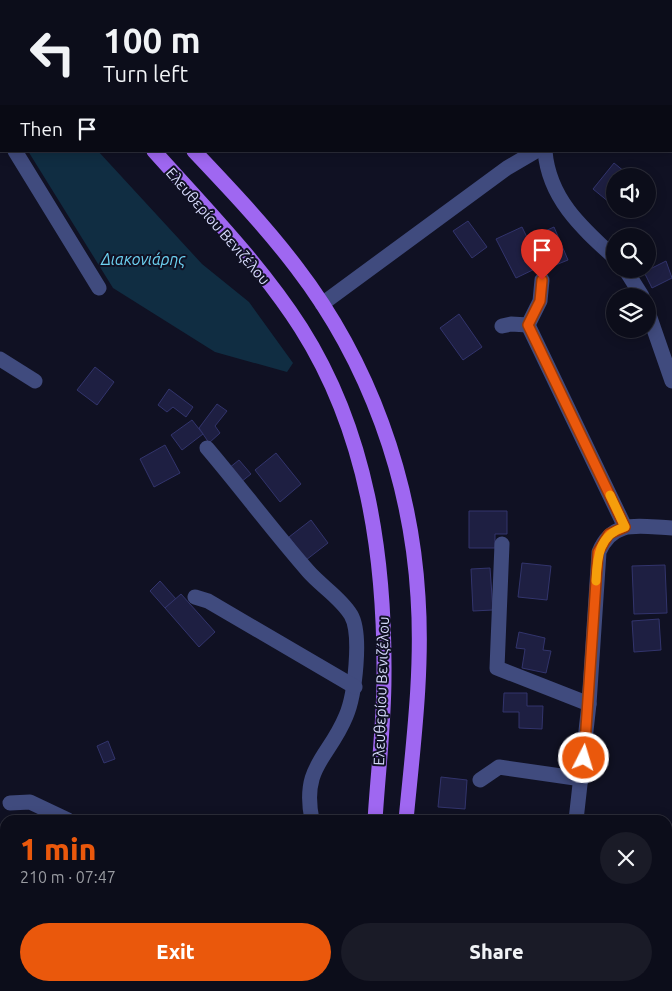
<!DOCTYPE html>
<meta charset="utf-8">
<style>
:root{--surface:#0c0d1a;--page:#1a1b27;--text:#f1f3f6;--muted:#9a9ca2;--line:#2c2d39;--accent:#ea580c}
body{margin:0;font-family:Ubuntu,sans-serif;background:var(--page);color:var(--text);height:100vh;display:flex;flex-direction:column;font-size:19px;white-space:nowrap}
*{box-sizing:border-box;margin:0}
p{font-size:16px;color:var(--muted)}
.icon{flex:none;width:28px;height:28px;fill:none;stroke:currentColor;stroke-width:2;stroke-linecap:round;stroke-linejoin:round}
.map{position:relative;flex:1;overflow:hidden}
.panel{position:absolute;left:0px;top:815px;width:672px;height:176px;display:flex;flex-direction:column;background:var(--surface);border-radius:15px 15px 0 0;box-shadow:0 2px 12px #0003,0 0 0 1px var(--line)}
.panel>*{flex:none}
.banner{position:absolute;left:0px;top:0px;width:672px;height:152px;box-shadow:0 2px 12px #0003,0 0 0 1px var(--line);background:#0c0d1a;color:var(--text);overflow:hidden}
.buttons{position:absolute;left:606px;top:168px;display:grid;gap:10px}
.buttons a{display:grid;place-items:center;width:50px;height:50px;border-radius:50%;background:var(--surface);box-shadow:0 2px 12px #0003,0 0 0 1px var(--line);font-size:25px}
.pin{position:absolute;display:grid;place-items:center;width:42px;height:42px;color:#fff;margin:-51px -21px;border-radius:50% 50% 50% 0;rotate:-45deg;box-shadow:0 0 5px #0007}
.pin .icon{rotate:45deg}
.me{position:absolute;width:55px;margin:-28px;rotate:5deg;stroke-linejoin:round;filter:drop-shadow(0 0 4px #0008)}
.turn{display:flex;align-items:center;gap:18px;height:105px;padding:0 20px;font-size:22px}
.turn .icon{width:65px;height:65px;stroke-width:2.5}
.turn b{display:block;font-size:35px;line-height:42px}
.then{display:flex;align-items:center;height:48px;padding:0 20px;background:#0003;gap:10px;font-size:19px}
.round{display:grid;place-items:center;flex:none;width:52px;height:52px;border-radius:26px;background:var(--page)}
.overview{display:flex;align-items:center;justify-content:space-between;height:85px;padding:0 20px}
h1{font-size:30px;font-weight:800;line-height:38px;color:var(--accent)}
.button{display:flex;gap:10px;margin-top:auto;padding:10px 20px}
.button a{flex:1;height:58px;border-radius:30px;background:var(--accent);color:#fff;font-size:20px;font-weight:800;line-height:58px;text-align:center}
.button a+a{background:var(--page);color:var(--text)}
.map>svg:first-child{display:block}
.water{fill:#102d42}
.building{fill:#1e1f42;stroke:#32346c}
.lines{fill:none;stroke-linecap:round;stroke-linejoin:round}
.minor{stroke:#404b7e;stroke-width:15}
.major{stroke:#9f67f1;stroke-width:15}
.route-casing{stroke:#983908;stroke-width:12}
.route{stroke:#ea580c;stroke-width:9}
.slow{stroke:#f59e0b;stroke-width:9}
.labels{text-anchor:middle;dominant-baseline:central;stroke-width:4;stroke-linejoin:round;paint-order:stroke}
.street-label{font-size:15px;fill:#d6dafb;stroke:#101123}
.water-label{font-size:16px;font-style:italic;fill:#6dd2f2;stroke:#101123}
</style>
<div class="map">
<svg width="672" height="991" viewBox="0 0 672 991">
<rect width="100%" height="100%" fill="#101123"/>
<path class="water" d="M 28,151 L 98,151 L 202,264 L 249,302 L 293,363 L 287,372 L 215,352 L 113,288 Z"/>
<g class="building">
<path d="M 614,163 L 630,176 L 615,176 L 615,207 L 593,189 Z"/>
<path d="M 617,209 L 634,209 L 627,217 Z"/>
<path d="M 468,221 L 487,247 L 472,258 L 453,231 Z"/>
<path d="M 522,227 L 541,266 L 516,278 L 496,239 Z"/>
<path d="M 554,227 L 568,260 L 548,268 L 534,236 Z"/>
<path d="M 666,261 L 672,278 L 652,288 L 644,272 Z"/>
<path d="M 459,314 L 482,347 L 463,360 L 440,328 Z"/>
<path d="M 95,367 L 114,382 L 97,405 L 77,390 Z"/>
<path d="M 169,389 L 193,407 L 186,417 L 173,407 L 167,412 L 158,405 Z"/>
<path d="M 217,404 L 227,411 L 215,426 L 220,433 L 209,443 L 199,428 Z"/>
<path d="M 192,420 L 203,434 L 182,450 L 171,435 Z"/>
<path d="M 165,445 L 180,473 L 154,487 L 140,459 Z"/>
<path d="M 276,453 L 301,484 L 280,502 L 255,470 Z"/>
<path d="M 239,460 L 251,474 L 241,482 L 229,468 Z"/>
<path d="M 469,511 L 507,511 L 507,534 L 495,534 L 495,548 L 469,548 Z"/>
<path d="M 311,520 L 328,543 L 306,560 L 289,537 Z"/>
<path d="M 522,563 L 551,566 L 547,600 L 518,597 Z"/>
<path d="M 665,565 L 667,613 L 634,614 L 632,566 Z"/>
<path d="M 490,568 L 493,610 L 473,611 L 471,569 Z"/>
<path d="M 160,581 L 176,599 L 165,608 L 150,591 Z"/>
<path d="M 181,594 L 215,632 L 199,647 L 165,608 Z"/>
<path d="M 659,619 L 661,650 L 634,652 L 632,621 Z"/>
<path d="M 519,632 L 545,638 L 543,650 L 551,651 L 546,673 L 522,668 L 525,649 L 516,648 Z"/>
<path d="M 504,693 L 527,693 L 527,706 L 543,706 L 542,729 L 519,728 L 519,712 L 503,712 Z"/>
<path d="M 108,741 L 115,759 L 104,763 L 97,746 Z"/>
<path d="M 441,777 L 467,780 L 465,809 L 438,807 Z"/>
<path d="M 604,986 L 641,986 L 643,989 L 641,991 L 601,991 Z"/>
</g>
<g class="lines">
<g class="minor">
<path d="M 471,0 L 473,1"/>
<path d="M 0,126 L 1,128"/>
<path d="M 15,151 L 99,288"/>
<path d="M 545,151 C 549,199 582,228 615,258"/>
<path d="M 625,269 L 642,296"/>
<path d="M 322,304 L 507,168 L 536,151"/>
<path d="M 648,312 L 672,381"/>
<path d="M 528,325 L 625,527"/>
<path d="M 528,325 L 540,301 L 542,280"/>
<path d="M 502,326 L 511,324 L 528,325"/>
<path d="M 0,359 L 35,381"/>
<path d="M 207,448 C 241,488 273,531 308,571 C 321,586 341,598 351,615 C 362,634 355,695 346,716 C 329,758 301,766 312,820"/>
<path d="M 502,544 L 497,668 L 589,704"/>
<path d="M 195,597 L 208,601 L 355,687"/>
<path d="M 480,780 L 499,767 L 582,779"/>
<path d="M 10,803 L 30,802 L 68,820"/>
<path d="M 576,820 L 589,704 L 599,552 C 613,518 641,527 672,528"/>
<path d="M 179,986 L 181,991"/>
<path d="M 347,986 L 347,991"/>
<path d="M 550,991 L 550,986"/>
</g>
<g class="major">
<path d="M 23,0 L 24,1"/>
<path d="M 60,0 L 61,1"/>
<path d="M 154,151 C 205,208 260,264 301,328 C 367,432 385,556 384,677 C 384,724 378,772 375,820"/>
<path d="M 194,151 C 230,189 266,227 297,268 C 369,362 411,479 418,597 C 423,671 413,746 406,820"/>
<path d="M 374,986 L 375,991"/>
<path d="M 404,986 L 405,991"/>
</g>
</g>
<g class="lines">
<defs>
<path id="route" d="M 542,280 L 540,301 L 528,325 L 625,527 L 609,534 L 598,552 L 584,758"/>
</defs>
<use href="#route" class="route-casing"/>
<use href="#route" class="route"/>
<path class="slow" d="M 596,581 C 597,557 599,534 625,527 L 610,495"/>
</g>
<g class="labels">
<g class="street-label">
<text transform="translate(218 226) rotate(49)">Ελευθερίου Βενιζέλου</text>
<text transform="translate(381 691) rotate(-88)">Ελευθερίου Βενιζέλου</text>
</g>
<g class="water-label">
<text x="143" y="259">Διακονιάρης</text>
</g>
</g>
</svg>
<div class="buttons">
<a><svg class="icon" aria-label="sound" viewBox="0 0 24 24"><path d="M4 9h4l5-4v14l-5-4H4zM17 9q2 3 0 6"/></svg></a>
<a><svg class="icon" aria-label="search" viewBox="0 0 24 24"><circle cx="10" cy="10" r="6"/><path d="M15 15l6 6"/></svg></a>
<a><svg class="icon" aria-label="layers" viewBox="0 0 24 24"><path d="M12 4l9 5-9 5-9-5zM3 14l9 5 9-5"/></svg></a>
</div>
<div class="pin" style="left:542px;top:280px;background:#d93025"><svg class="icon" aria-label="arrive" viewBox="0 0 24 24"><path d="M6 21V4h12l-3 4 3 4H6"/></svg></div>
<svg class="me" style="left:584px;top:758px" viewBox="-20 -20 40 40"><circle r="17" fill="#ea580c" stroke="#fff" stroke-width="3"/><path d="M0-11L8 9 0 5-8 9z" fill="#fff"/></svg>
<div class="banner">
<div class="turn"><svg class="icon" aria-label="left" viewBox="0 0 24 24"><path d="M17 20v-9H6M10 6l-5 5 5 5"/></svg><div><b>100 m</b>Turn left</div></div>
<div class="then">Then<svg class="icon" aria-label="arrive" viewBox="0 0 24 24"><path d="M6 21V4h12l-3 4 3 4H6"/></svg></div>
</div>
<section class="panel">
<div class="overview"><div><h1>1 min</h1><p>210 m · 07:47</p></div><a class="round"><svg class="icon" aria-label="close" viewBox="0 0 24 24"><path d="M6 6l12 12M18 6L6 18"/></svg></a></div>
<div class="button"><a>Exit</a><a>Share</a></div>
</section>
</div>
